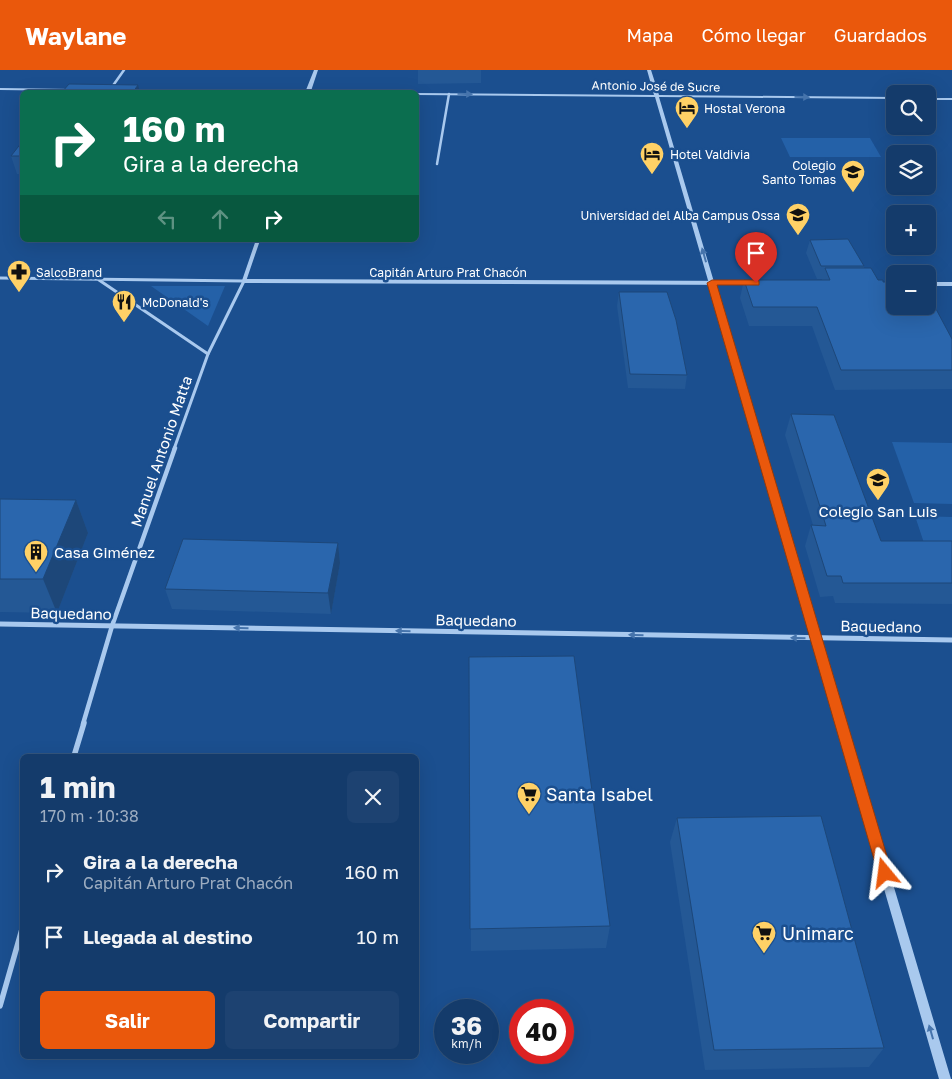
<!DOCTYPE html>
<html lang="es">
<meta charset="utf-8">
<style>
:root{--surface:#143b6b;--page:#1d4271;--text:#f1f3f6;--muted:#9dadc1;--line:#33557e;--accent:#ea580c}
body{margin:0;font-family:"Golos Text",sans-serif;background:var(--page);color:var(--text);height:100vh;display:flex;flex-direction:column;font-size:19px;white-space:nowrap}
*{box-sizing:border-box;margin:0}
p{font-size:16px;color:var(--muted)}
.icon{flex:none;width:28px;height:28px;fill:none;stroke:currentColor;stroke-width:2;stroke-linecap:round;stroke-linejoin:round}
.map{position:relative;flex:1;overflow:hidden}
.drawer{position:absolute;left:20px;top:684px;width:399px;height:305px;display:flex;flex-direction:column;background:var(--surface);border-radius:8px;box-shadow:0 5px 20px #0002,0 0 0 1px var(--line)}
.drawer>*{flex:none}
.guide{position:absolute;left:20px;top:20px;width:399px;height:152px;border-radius:8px;box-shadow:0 5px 20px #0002,0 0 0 1px var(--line);background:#0b6e4f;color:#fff;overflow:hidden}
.fabs{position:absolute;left:886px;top:15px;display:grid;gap:10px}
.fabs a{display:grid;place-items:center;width:50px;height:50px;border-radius:8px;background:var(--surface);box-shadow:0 5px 20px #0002,0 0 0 1px var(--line);font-size:25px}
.speed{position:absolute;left:434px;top:929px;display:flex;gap:10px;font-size:25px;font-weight:700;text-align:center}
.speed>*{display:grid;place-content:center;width:65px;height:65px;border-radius:50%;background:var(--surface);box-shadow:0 5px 20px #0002,0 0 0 1px var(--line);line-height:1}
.speed small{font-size:12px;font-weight:400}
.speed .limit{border:8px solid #d22;background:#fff;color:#111}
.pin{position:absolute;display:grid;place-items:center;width:42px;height:42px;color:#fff;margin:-51px -21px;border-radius:50% 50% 50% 0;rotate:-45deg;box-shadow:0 0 5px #0007}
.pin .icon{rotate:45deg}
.me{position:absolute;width:55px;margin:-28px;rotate:344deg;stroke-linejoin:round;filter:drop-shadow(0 0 4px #0008)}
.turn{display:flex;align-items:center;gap:18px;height:105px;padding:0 20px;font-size:22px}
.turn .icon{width:65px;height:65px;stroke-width:2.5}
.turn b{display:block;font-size:35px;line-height:42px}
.lanes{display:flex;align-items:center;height:48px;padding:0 20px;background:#0003;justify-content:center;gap:25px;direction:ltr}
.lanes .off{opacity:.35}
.round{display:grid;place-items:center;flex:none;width:52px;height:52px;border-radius:8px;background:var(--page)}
.headline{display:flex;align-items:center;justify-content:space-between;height:85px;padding:0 20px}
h1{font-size:30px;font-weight:700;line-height:38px}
.action{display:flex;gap:10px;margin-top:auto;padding:10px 20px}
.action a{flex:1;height:58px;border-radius:8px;background:var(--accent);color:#fff;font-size:20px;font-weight:700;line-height:58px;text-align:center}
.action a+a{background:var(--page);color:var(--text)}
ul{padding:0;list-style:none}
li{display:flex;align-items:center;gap:15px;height:65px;padding:0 20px}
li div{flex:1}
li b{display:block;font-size:19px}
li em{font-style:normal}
header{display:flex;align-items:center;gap:30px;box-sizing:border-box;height:70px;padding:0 25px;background:var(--accent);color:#fff}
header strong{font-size:24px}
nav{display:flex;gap:28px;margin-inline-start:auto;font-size:18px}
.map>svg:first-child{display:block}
.green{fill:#2461a8}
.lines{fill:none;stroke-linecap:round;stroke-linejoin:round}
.service{stroke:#a9c9ee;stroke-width:2.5}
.pedestrian-far2{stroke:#a9c9ee;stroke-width:3}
.pedestrian-far1{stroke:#a9c9ee;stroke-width:4.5}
.pedestrian{stroke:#a9c9ee;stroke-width:5.5}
.minor-far1{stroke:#a9c9ee;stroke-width:4}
.minor{stroke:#a9c9ee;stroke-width:5}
.tertiary{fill:#a9c9ee;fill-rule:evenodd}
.wall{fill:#245895}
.shaded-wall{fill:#1d4779}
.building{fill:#2a66ad;stroke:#1d4779}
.oneway{fill:#4674ac}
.route{fill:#ea580c;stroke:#983908}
.labels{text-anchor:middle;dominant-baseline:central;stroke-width:5;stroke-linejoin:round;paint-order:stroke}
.far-street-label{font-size:12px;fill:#fff;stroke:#1b4f8f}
.far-poi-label{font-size:12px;fill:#fff;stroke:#1b4f8f;text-anchor:start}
.street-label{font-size:15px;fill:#fff;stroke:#1b4f8f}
.poi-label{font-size:15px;fill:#fff;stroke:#1b4f8f}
.near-poi-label{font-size:18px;fill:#fff;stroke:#1b4f8f;text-anchor:start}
</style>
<header>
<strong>Waylane</strong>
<nav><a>Mapa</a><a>Cómo llegar</a><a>Guardados</a></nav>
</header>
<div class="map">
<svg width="952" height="1009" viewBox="0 0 952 1009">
<rect width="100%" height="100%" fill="#1b4f8f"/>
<g class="green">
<path d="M 781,68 L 870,68 L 881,87 L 790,87 Z"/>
<path d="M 151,216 L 225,216 L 208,256 Z"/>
<path d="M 892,372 L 952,373 L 952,434 L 914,433 Z"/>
<path d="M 915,446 L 952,447 L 952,477 L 925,476 Z"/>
</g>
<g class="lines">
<g class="service">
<path d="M 112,17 L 124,0"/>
<path d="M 437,94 L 449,24"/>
</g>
<g class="pedestrian-far2">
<path d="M 0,208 L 244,211 L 208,284 L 174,379"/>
<path d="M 99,210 L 208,284"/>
</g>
<path class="pedestrian-far1" d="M 83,654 L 112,556 L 175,378"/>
<g class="pedestrian">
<path d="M 74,686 L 84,653"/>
<path d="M 0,936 L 22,859"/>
</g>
<g class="minor-far1">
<path d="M 258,170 L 244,211 L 750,213"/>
<path d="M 928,214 L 952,214"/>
</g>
<path class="minor" d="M 0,554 L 952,570"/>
<g class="tertiary">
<path d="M 314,0 L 318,0 L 311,21 L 319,21 L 321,22 L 128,22 L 126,21 L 128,20 L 306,20 Z"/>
<path d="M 647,0 L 651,0 L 659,25 L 895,27 L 895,29 L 659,27 L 951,1009 L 939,1009 L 655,27 L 416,25 L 416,23 L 654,25 Z"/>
<path d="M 0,18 L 75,19 L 77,20 L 75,21 L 0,20 Z"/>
<rect x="928" y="28" width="24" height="2"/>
</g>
</g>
<g class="wall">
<path d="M 418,0 L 481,0 L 481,13 L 418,14 Z"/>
<path d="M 22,72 L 22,104 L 17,104 L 11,86 Z"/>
<path d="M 810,170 L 864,196 L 864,198 L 878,210 L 883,212 L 952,269 L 952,319 L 835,320 L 812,256 L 749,256 L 740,228 L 744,210 L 822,210 L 822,209 L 817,209 L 806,183 Z"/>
<path d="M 619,222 L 687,305 L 685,319 L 628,318 L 617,236 Z"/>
<path d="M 791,344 L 881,471 L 952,471 L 952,534 L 835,533 L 833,526 L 820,527 L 805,476 L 811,455 L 813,455 L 785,365 Z"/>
<path d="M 0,429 L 76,430 L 88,463 L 57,543 L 0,542 Z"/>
<path d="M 338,473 L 340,493 L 331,544 L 172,539 L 165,519 Z"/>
<path d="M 469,587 L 610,856 L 606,878 L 471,881 Z"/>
<path d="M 677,748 L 884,978 L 869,997 L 705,1000 L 670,772 Z"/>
</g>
<g class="shaded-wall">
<path d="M 138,15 L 140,22 L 133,22 Z"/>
<path d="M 76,430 L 88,463 L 57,543 L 43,509 Z"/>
<path d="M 338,473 L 340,493 L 331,544 L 328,523 Z"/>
</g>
<g class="building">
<path d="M 69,14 L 138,15 L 133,22 L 62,22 Z"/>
<path d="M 22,72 L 22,86 L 11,86 Z"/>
<path d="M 848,169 L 864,196 L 821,196 L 810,170 Z"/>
<path d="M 825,198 L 871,198 L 878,210 L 883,210 L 883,212 L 895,212 L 895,236 L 928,236 L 928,224 L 952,269 L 952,300 L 841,300 L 817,237 L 753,237 L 744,210 L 830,210 Z"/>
<path d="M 619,222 L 667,222 L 676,250 L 687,305 L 630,304 Z"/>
<path d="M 791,344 L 834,345 L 881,471 L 952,471 L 952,513 L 843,513 L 841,506 L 827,506 L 811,455 L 826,456 Z"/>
<path d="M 0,429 L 76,430 L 43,509 L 0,509 Z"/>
<path d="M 183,469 L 338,473 L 328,523 L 165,519 Z"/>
<path d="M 574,586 L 610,856 L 470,859 L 469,587 Z"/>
<path d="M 821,746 L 884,978 L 714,980 L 677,748 Z"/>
</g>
<defs><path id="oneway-solid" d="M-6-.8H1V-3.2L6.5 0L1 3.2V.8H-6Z" transform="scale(1.25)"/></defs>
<g class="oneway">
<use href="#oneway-solid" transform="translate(465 24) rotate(1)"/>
<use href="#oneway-solid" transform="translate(802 27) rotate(1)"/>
<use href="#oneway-solid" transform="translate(704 185) rotate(-106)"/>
<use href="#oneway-solid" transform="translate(241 558) rotate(-179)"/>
<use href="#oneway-solid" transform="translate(403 561) rotate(-179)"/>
<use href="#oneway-solid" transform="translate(636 565) rotate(-179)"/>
<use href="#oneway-solid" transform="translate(798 568) rotate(-179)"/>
<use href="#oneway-solid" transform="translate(931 962) rotate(-106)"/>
</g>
<path class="route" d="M 756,210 L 759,211 L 759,215 L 717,215 L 892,803 L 890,808 L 885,810 L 880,808 L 878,803 L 707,213 L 712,210 Z"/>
<defs>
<symbol id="hotel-pin" viewBox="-11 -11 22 30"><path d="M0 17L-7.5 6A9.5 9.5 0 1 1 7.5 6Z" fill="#ffd166" stroke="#1b4f8f"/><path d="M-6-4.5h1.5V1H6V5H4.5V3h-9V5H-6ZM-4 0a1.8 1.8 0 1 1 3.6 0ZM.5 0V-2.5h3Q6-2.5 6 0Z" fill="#111"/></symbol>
<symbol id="school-pin" viewBox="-11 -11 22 30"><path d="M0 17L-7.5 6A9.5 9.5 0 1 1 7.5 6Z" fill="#ffd166" stroke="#1b4f8f"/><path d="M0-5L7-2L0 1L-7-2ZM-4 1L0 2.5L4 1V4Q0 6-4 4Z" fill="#111"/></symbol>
<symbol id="university-pin" viewBox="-11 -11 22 30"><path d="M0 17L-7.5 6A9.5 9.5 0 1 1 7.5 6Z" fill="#ffd166" stroke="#1b4f8f"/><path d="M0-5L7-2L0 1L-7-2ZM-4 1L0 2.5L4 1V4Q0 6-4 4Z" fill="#111"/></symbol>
<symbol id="pharmacy-pin" viewBox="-11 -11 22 30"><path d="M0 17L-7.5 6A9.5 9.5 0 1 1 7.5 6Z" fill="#ffd166" stroke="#1b4f8f"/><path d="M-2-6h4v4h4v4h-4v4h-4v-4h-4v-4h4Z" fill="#111"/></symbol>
<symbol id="restaurant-pin" viewBox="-11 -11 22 30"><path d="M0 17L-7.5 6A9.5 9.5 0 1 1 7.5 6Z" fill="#ffd166" stroke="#1b4f8f"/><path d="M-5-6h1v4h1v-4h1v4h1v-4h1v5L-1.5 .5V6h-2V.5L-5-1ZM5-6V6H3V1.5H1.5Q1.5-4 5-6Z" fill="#111"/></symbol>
<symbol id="building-pin" viewBox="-11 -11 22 30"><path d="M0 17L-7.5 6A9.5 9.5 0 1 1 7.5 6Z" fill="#ffd166" stroke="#1b4f8f"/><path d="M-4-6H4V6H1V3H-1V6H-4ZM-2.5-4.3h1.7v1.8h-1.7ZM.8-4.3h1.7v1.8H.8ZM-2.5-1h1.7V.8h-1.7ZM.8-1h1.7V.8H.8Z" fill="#111"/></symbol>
<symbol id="supermarket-pin" viewBox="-11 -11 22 30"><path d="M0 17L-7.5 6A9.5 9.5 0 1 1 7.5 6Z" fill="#ffd166" stroke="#1b4f8f"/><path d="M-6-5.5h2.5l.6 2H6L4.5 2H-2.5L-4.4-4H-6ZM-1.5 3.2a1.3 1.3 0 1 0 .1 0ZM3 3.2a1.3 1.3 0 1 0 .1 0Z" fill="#111"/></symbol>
</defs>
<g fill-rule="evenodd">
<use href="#hotel-pin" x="673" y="24" width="28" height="38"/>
<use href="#hotel-pin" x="638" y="70" width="28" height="38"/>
<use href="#school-pin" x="839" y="88" width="28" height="38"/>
<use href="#university-pin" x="784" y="131" width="28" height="38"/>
<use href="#pharmacy-pin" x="5" y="188" width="28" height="38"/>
<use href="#restaurant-pin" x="110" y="218" width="28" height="38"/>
<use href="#school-pin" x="864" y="396" width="28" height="38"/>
<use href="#building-pin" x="22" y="468" width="28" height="38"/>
<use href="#supermarket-pin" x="515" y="710" width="28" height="38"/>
<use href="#supermarket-pin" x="750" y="849" width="28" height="38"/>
</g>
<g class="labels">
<g class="far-street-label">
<text transform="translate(656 16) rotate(1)">Antonio José de Sucre</text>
<text x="448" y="202">Capitán Arturo Prat Chacón</text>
</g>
<g class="far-poi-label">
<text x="704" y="38">Hostal Verona</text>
<text x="670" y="84">Hotel Valdivia</text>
<text x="836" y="95" text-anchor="end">Colegio<tspan x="836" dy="14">Santo Tomas</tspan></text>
<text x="780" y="145" text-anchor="end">Universidad del Alba Campus Ossa</text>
<text x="36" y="202">SalcoBrand</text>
<text x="142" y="232">McDonald's</text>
</g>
<g class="street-label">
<text transform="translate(161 381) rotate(-71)">Manuel Antonio Matta</text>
<text transform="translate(71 543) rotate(1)">Baquedano</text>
<text transform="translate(476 550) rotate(1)">Baquedano</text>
<text transform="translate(881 556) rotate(1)">Baquedano</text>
</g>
<g class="poi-label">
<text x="878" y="441">Colegio San Luis</text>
<text x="54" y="482" text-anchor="start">Casa Giménez</text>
</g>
<g class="near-poi-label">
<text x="546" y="724">Santa Isabel</text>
<text x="782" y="863">Unimarc</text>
</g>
</g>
</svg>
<div class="fabs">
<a><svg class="icon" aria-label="search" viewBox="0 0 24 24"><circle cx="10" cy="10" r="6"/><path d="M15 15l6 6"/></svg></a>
<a><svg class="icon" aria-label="layers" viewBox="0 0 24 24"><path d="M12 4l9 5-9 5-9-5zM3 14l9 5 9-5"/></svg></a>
<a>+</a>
<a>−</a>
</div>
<div class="speed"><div>36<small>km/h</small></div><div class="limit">40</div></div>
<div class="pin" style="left:756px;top:213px;background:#d93025"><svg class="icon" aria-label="arrive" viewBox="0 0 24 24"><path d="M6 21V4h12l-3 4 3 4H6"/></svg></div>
<svg class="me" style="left:885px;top:803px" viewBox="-20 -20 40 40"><path d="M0-17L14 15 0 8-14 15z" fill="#ea580c" stroke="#fff" stroke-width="4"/></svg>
<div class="guide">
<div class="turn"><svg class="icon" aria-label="right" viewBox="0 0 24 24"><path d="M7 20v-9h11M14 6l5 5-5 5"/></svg><div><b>160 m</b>Gira a la derecha</div></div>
<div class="lanes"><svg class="icon off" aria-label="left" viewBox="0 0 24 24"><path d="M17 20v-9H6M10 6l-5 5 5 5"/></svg><svg class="icon off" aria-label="ahead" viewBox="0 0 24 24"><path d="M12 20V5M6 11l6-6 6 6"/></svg><svg class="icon" aria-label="right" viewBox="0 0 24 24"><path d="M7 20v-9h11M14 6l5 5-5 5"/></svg></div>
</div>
<section class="drawer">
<div class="headline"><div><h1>1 min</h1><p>170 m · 10:38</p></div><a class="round"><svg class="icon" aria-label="close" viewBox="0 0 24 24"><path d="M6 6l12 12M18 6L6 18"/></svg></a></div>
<ul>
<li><svg class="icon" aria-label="right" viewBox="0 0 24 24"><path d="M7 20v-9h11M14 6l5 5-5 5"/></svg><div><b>Gira a la derecha</b><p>Capitán Arturo Prat Chacón</p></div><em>160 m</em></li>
<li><svg class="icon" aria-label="arrive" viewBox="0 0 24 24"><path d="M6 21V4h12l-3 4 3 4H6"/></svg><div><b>Llegada al destino</b></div><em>10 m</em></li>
</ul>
<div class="action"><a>Salir</a><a>Compartir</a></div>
</section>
</div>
